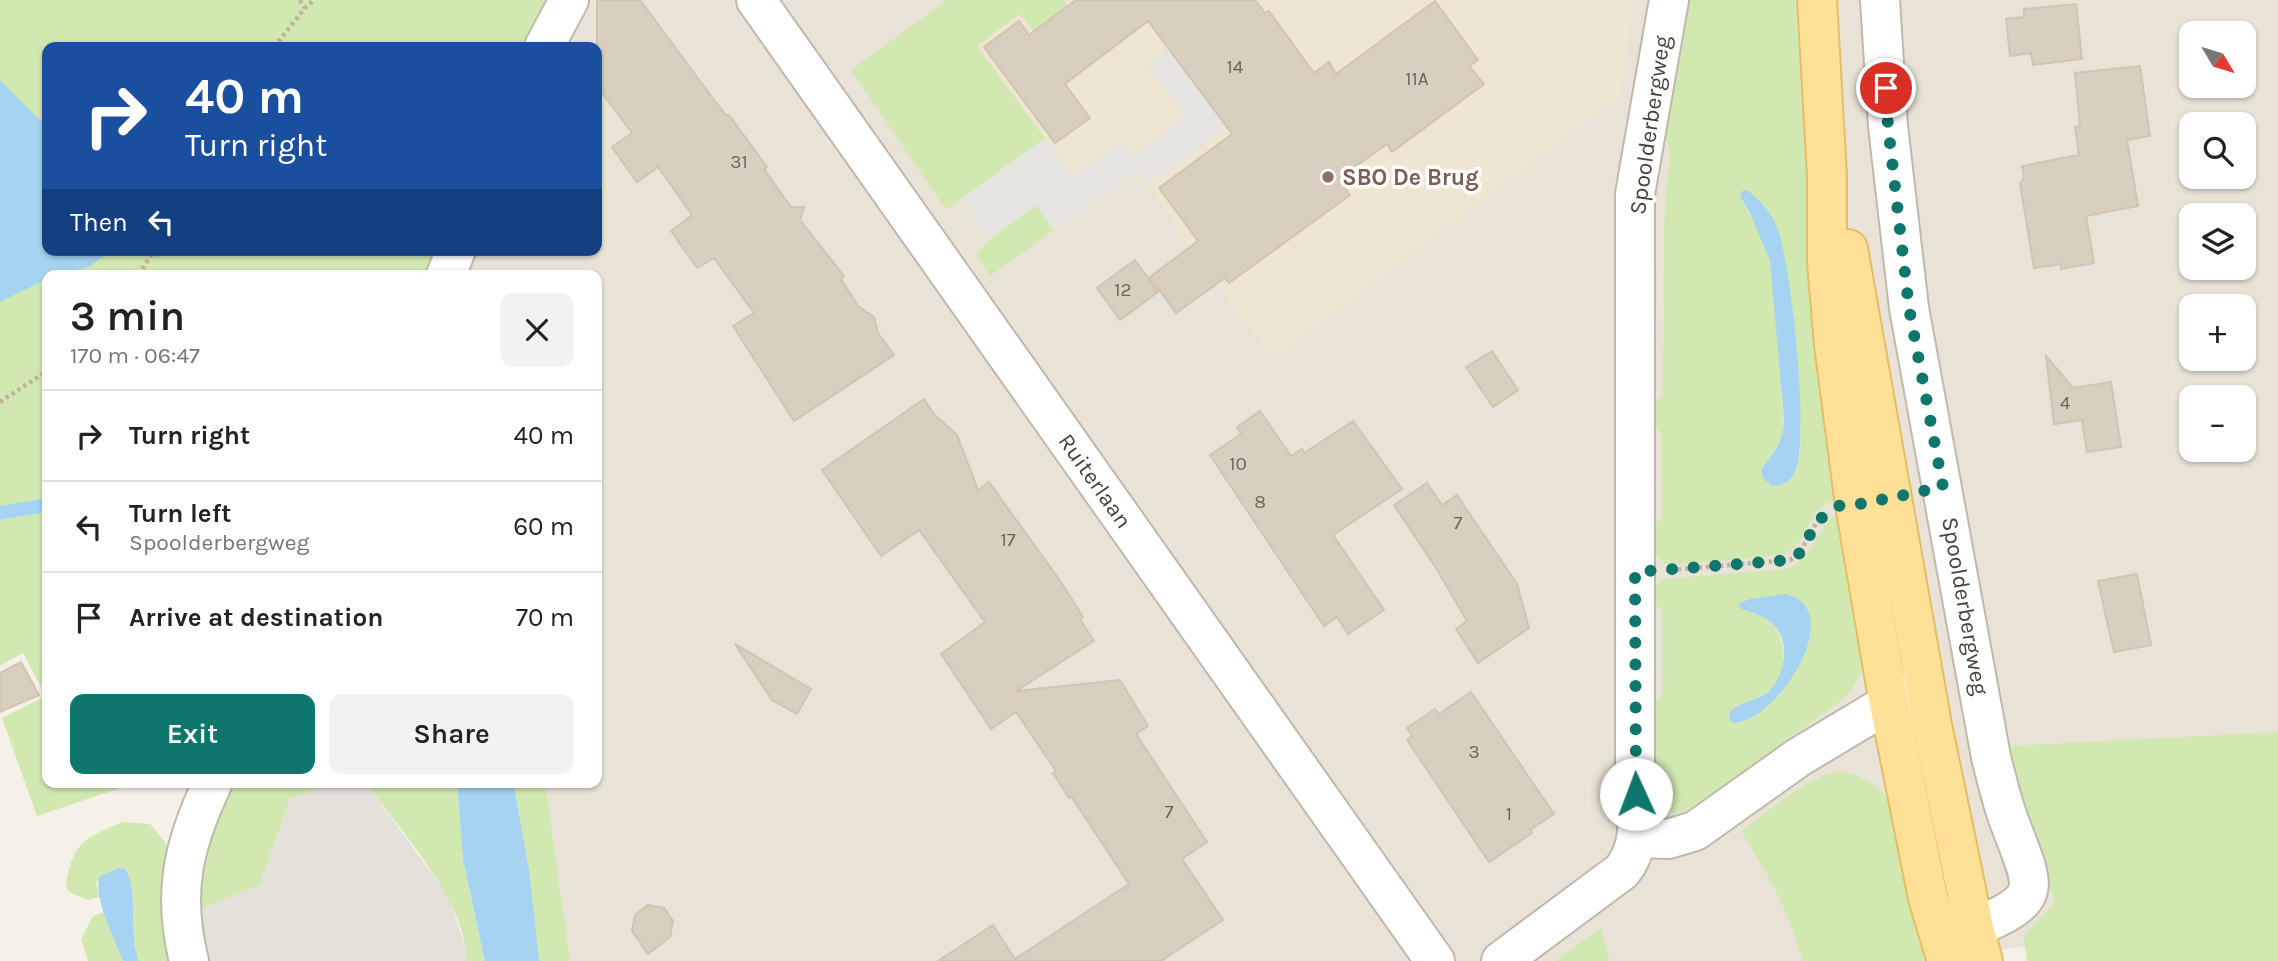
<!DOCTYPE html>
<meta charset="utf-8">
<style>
:root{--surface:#fff;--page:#f2f2f2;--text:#222;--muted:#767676;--line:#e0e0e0;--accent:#0f766e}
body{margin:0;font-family:Karla,sans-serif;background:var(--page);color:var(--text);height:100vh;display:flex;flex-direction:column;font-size:26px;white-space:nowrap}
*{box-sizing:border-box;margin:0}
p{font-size:23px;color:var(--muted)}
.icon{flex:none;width:38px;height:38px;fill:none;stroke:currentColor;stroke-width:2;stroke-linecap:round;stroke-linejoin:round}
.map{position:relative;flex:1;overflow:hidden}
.side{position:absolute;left:42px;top:270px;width:560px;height:518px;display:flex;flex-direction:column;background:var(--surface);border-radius:14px;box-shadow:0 2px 5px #0004}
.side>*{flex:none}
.hud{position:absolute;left:42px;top:42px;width:560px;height:214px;border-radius:14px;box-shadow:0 2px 5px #0004;background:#1a4fa0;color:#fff;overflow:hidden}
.needle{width:46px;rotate:128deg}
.tools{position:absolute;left:2179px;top:21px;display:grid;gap:14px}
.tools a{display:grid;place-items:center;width:77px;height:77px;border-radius:14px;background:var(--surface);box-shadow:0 2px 5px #0004;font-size:35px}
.pin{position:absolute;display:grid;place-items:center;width:60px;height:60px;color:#fff;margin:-30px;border:4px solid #fff;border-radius:50%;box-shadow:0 2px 7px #0007}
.me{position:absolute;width:77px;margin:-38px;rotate:358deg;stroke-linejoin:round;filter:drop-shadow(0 0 5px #0008)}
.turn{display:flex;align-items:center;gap:24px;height:147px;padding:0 28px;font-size:32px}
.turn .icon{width:91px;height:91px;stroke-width:2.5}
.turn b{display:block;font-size:49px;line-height:60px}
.then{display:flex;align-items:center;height:66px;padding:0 28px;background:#0003;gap:14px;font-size:26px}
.round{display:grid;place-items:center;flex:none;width:74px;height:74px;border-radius:14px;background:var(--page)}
.summary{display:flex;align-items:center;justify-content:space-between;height:119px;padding:0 28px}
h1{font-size:42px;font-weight:600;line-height:52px}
.cta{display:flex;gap:14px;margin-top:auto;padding:14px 28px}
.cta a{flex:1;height:80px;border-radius:14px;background:var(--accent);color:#fff;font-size:28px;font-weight:600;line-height:80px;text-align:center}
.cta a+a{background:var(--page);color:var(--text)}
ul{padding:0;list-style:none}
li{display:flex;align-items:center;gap:21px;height:91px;padding:0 28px;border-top:2px solid var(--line)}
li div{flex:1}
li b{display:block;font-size:26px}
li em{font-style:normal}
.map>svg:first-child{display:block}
.residential{fill:#e9e3d7;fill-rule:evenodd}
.industrial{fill:#e4e0da}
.education{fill:#eee6d3}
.green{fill:#d1e9b1;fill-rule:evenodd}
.parking{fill:#e6e4e0}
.water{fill:#a5d3f1}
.building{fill:#d9cfc1;stroke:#d1c4b1;stroke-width:2}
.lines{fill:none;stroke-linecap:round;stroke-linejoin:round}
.minor-casing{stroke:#c0b9ab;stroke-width:42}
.major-casing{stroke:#e5be66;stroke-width:42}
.path{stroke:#c2b49c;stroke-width:4.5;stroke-dasharray:3.5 3.5;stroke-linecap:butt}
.minor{stroke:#fff;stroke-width:38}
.major{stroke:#ffe097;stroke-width:38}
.route{stroke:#0f766e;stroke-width:12;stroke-dasharray:0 21.6}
.education-dot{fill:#8d6e63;stroke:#fff;stroke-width:2.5}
.labels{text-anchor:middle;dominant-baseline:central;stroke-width:7;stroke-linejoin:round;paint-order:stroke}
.number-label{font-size:19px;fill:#6c645a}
.street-label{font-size:23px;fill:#484137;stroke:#fff}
.education-label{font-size:23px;font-weight:bold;fill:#785e54;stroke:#fff;text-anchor:start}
</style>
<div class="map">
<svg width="2278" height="961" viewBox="0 0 2278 961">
<rect width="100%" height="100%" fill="#f5f1e9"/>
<path class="residential" d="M 497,0 L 2278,0 L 2278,890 L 2042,943 L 1937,961 L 513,961 L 473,782 L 597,782 L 597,275 L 383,275 L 393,250 L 597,250 L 597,47 L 472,47 ZM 2191,33 L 2244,33 L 2244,86 L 2191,86 ZM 2191,124 L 2244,124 L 2244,177 L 2191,177 ZM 2191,215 L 2244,215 L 2244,268 L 2191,268 ZM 2191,306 L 2244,306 L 2244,359 L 2191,359 ZM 2191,397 L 2244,397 L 2244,450 L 2191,450 Z"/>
<path class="industrial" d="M 337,782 L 365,782 L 448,896 L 466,949 L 466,961 L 207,961 L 197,910 L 260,885 L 290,799 Z"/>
<path class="education" d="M 998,0 L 1634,0 L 1620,96 L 1273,358 L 1231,304 L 1137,170 L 1054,230 L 1036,205 L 990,239 L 884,83 Z"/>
<g class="green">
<path d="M 0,0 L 553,0 L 530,47 L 47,47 L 47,250 L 443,250 L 433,275 L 47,275 L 47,507 L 0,515 Z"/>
<path d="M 947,0 L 1067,0 L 1065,2 L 1069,8 L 1035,33 L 1020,14 L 977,46 L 1045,138 L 946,210 L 851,70 Z"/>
<path d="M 1683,0 L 1795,0 L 1807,183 L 1844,499 C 1802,503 1813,544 1782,555 L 1670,565 L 1664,563 L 1653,553 L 1650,527 L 1662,518 L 1661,434 L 1651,422 L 1651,406 L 1663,395 L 1664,224 L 1670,148 L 1662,133 ZM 1747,190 L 1765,206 L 1801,422 L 1800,454 L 1794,474 L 1770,457 L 1784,434 L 1774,288 L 1770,261 L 1763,240 L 1740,196 Z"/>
<path d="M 1037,205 L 1054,230 L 990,276 L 976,255 L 990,239 Z"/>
<path d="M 47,512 L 47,782 L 138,782 L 37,816 L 2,718 L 46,696 L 23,653 L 0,666 L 0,520 Z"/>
<path d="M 1838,514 L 1864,668 L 1848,694 L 1833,707 L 1691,808 C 1677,816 1667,813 1655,803 L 1650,708 L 1662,695 L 1662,610 L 1650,600 L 1654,586 L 1663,579 L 1786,569 C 1815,559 1814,528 1838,514 ZM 1786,594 L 1796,597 L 1783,691 L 1754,716 L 1734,723 L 1737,705 C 1764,698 1786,684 1783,653 C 1780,624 1769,618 1742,609 L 1750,599 Z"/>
<path d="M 2278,732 L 2278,961 L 2027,961 L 2023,936 L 2055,903 L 2017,786 L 2007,746 Z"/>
<path d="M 1840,771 L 1856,775 L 1871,783 L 1885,795 L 1893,820 L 1926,961 L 1803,961 C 1788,909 1769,876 1741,831 C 1773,810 1802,778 1840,771 Z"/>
<path d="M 224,782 L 337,782 L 290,799 L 260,885 L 197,910 L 197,872 Z"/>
<path d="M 365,782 L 457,782 L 463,860 L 485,961 L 466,961 C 469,905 398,827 365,782 Z"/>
<path d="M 513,782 L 545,782 L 570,961 L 539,961 L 529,869 Z"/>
<path d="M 122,822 L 150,824 L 165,842 L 171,856 L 176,961 L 138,961 C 137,953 134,946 134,938 C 132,919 136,886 125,869 L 96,882 L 99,897 L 88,900 L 69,892 L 66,886 C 72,841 85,839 122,822 Z"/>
<path d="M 105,912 L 123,961 L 88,961 L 81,939 L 93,916 Z"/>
<path d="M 1601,928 L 1610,961 L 1555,961 Z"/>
</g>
<path class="parking" d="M 1170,48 L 1227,127 L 1147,184 L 1137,170 L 1054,230 L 1036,205 L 990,239 L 961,199 L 1045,138 L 1073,177 L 1122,141 L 1133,155 L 1185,117 L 1147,64 Z"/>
<g class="water">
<path d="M 0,80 L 47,127 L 47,250 L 111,250 L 89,267 L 47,275 L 47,279 L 0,302 Z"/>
<path d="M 1747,190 C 1760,200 1771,212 1777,227 C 1791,262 1811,444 1794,474 C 1789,483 1781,486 1772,486 L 1763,478 L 1761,470 C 1774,451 1784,443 1784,419 L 1770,261 L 1751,215 L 1740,196 L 1742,191 Z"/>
<path d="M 47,498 L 47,512 L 0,520 L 0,506 Z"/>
<path d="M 1786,594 C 1849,610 1777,722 1734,723 L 1729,720 L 1730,712 C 1740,701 1756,702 1768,692 C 1784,677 1791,645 1776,627 C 1767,617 1754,613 1742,609 L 1739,607 L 1740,603 L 1750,599 Z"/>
<path d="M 457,782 L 513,782 L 529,869 L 539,961 L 485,961 L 463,860 Z"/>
<path d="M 119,868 L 125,869 C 136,885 132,919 134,938 C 134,946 137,953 138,961 L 123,961 C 116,943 91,892 100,876 Z"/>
</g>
<g class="building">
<path d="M 597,0 L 640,0 L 714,100 L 726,115 L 729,115 L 767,167 L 764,169 L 791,207 L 804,207 L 800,220 L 844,276 L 841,279 L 858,306 L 874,317 L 878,333 L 894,355 L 794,421 L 733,326 L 754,313 L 714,258 L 697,268 L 671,231 L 692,215 L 658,167 L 637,182 L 612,147 L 632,133 L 597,86 Z"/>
<path d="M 1076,0 L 1255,0 L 1265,13 L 1269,11 L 1314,73 L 1329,62 L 1336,74 L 1435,1 L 1478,60 L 1469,66 L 1484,84 L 1392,152 L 1387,144 L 1338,179 L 1350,195 L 1229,283 L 1225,278 L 1176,313 L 1150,277 L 1198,241 L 1159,188 L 1232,134 L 1148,21 L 1065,84 L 1090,118 L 1055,143 L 984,47 L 1019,21 L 1029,35 Z"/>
<path d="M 2076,4 L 2082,59 L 2033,65 L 2031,53 L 2010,56 L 2006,19 L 2024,17 L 2024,9 Z"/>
<path d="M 2140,66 L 2150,136 L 2127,140 L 2138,206 L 2086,216 L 2094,263 L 2061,269 L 2061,264 L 2034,268 L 2020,183 L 2024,178 L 2022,166 L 2079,155 L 2075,127 L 2080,126 L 2075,73 Z"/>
<path d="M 1135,260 L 1158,292 L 1120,320 L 1097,288 Z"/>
<path d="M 1492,351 L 1518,390 L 1493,407 L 1466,367 Z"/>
<path d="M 2046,356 L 2073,388 L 2111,382 L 2121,447 L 2087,452 L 2082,420 L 2054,424 Z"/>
<path d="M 924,399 L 934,414 L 957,435 L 978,490 L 989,482 L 1063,585 L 1083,617 L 1080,619 L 1094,641 L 1016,691 L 1120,680 L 1148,726 L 1136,734 L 1207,842 L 1182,859 L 1223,920 L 1161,961 L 938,961 L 993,925 L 1015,959 L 1129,884 L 1071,796 L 1069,798 L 1053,773 L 1056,771 L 1016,712 L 991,729 L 941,654 L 985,622 L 919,530 L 881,556 L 822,470 Z"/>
<path d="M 1260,411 L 1291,456 L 1302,449 L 1304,453 L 1353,421 L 1402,489 L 1333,535 L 1384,610 L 1348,634 L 1337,617 L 1324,626 L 1210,455 L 1241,434 L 1237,427 Z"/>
<path d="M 1427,483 L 1442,505 L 1457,495 L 1517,584 L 1529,628 L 1478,663 L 1456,629 L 1467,621 L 1436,568 L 1394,505 Z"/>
<path d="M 2137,574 L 2151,645 L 2114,652 L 2098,581 Z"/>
<path d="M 735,644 L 811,689 L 797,714 L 772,700 Z"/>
<path d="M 21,662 L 39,695 L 0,712 L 0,673 Z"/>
<path d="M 1471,692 L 1554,814 L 1530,830 L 1532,833 L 1489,862 L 1407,740 L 1412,736 L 1407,728 L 1435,709 L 1439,714 Z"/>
<path d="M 648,905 L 664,908 L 673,921 L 670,937 L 648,954 L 632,931 L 635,915 Z"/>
</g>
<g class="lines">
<defs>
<g id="minor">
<path d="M 756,0 L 1435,961"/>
<path d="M 1880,0 L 1888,126 L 1909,308 L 1991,757 C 1997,780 2002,804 2011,826 C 2035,890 2045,898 1974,928"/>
<path d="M 544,47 L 569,0"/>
<path d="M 446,275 L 456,250"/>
<path d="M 1637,838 L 1668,839 L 1695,831 L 1799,757 L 1889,703 L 1918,689"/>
<path d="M 189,961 C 172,893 183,845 213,782"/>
<path d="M 1501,961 L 1622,871 C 1645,842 1636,809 1635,775 L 1635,194 L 1669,0"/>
</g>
<g id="major">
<path d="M 1817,0 L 1827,176 L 1827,262 L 1834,345 L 1855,505 L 1889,703 L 1928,898 L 1947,961"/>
<path d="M 1848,249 L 1932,725 L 1974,928 L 1983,961"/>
</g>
</defs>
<use href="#minor" class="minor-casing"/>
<use href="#major" class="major-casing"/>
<g class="path">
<path d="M 300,0 L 305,8"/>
<path d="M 274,47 L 305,8 L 314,0"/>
<path d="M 139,275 L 154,250"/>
<path d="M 0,402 L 47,371"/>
<path d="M 1671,570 L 1790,560 L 1798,555 L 1818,520"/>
</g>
<use href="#minor" class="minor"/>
<use href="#major" class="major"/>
</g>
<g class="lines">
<path class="route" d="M 1636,794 L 1635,572 L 1790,560 L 1798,555 L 1805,546 L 1815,523 L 1837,506 L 1855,505 L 1943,487 L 1909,308 L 1888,126 L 1886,88"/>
</g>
<circle class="education-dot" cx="1328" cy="177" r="7"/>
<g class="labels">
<g class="number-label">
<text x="1235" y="67">14</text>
<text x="1417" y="79">11A</text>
<text x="739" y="162">31</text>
<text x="1123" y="290">12</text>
<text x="2065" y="403">4</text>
<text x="1238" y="464">10</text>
<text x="1260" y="502">8</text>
<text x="1458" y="523">7</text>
<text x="1008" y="540">17</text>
<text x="1474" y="752">3</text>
<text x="1169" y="812">7</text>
<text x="1509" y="814">1</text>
</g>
<g class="street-label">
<text transform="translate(1650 125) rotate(-82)">Spoolderbergweg</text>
<text transform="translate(1095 481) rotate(55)">Ruiterlaan</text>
<text transform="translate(1965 606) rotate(80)">Spoolderbergweg</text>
</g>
<g class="education-label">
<text x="1342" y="177">SBO De Brug</text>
</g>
</g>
</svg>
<div class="tools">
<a><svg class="needle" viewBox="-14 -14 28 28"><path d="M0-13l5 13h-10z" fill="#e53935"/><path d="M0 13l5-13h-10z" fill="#767676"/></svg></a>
<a><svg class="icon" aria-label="search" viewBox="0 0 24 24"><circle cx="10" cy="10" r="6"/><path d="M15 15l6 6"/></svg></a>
<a><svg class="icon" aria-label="layers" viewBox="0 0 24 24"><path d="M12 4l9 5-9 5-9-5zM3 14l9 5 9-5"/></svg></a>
<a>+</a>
<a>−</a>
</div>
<div class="pin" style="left:1886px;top:88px;background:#d93025"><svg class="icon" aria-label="arrive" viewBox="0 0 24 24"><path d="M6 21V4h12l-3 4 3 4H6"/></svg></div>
<svg class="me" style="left:1636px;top:794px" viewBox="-20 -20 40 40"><circle r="19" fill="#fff"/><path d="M0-13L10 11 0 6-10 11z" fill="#0f766e"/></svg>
<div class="hud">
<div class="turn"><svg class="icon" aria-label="right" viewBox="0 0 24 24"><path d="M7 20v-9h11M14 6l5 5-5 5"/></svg><div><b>40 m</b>Turn right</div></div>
<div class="then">Then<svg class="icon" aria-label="left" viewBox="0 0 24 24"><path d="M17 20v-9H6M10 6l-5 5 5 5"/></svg></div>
</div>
<section class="side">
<div class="summary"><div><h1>3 min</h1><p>170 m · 06:47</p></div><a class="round"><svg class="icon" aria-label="close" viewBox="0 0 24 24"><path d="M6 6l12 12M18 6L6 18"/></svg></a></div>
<ul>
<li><svg class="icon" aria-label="right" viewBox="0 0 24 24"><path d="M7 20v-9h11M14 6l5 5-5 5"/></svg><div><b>Turn right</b></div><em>40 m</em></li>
<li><svg class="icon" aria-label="left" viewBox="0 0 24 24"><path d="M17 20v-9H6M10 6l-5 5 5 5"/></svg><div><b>Turn left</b><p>Spoolderbergweg</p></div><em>60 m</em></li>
<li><svg class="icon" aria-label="arrive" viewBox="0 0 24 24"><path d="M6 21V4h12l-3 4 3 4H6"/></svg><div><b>Arrive at destination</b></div><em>70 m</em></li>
</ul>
<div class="cta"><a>Exit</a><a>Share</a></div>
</section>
</div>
